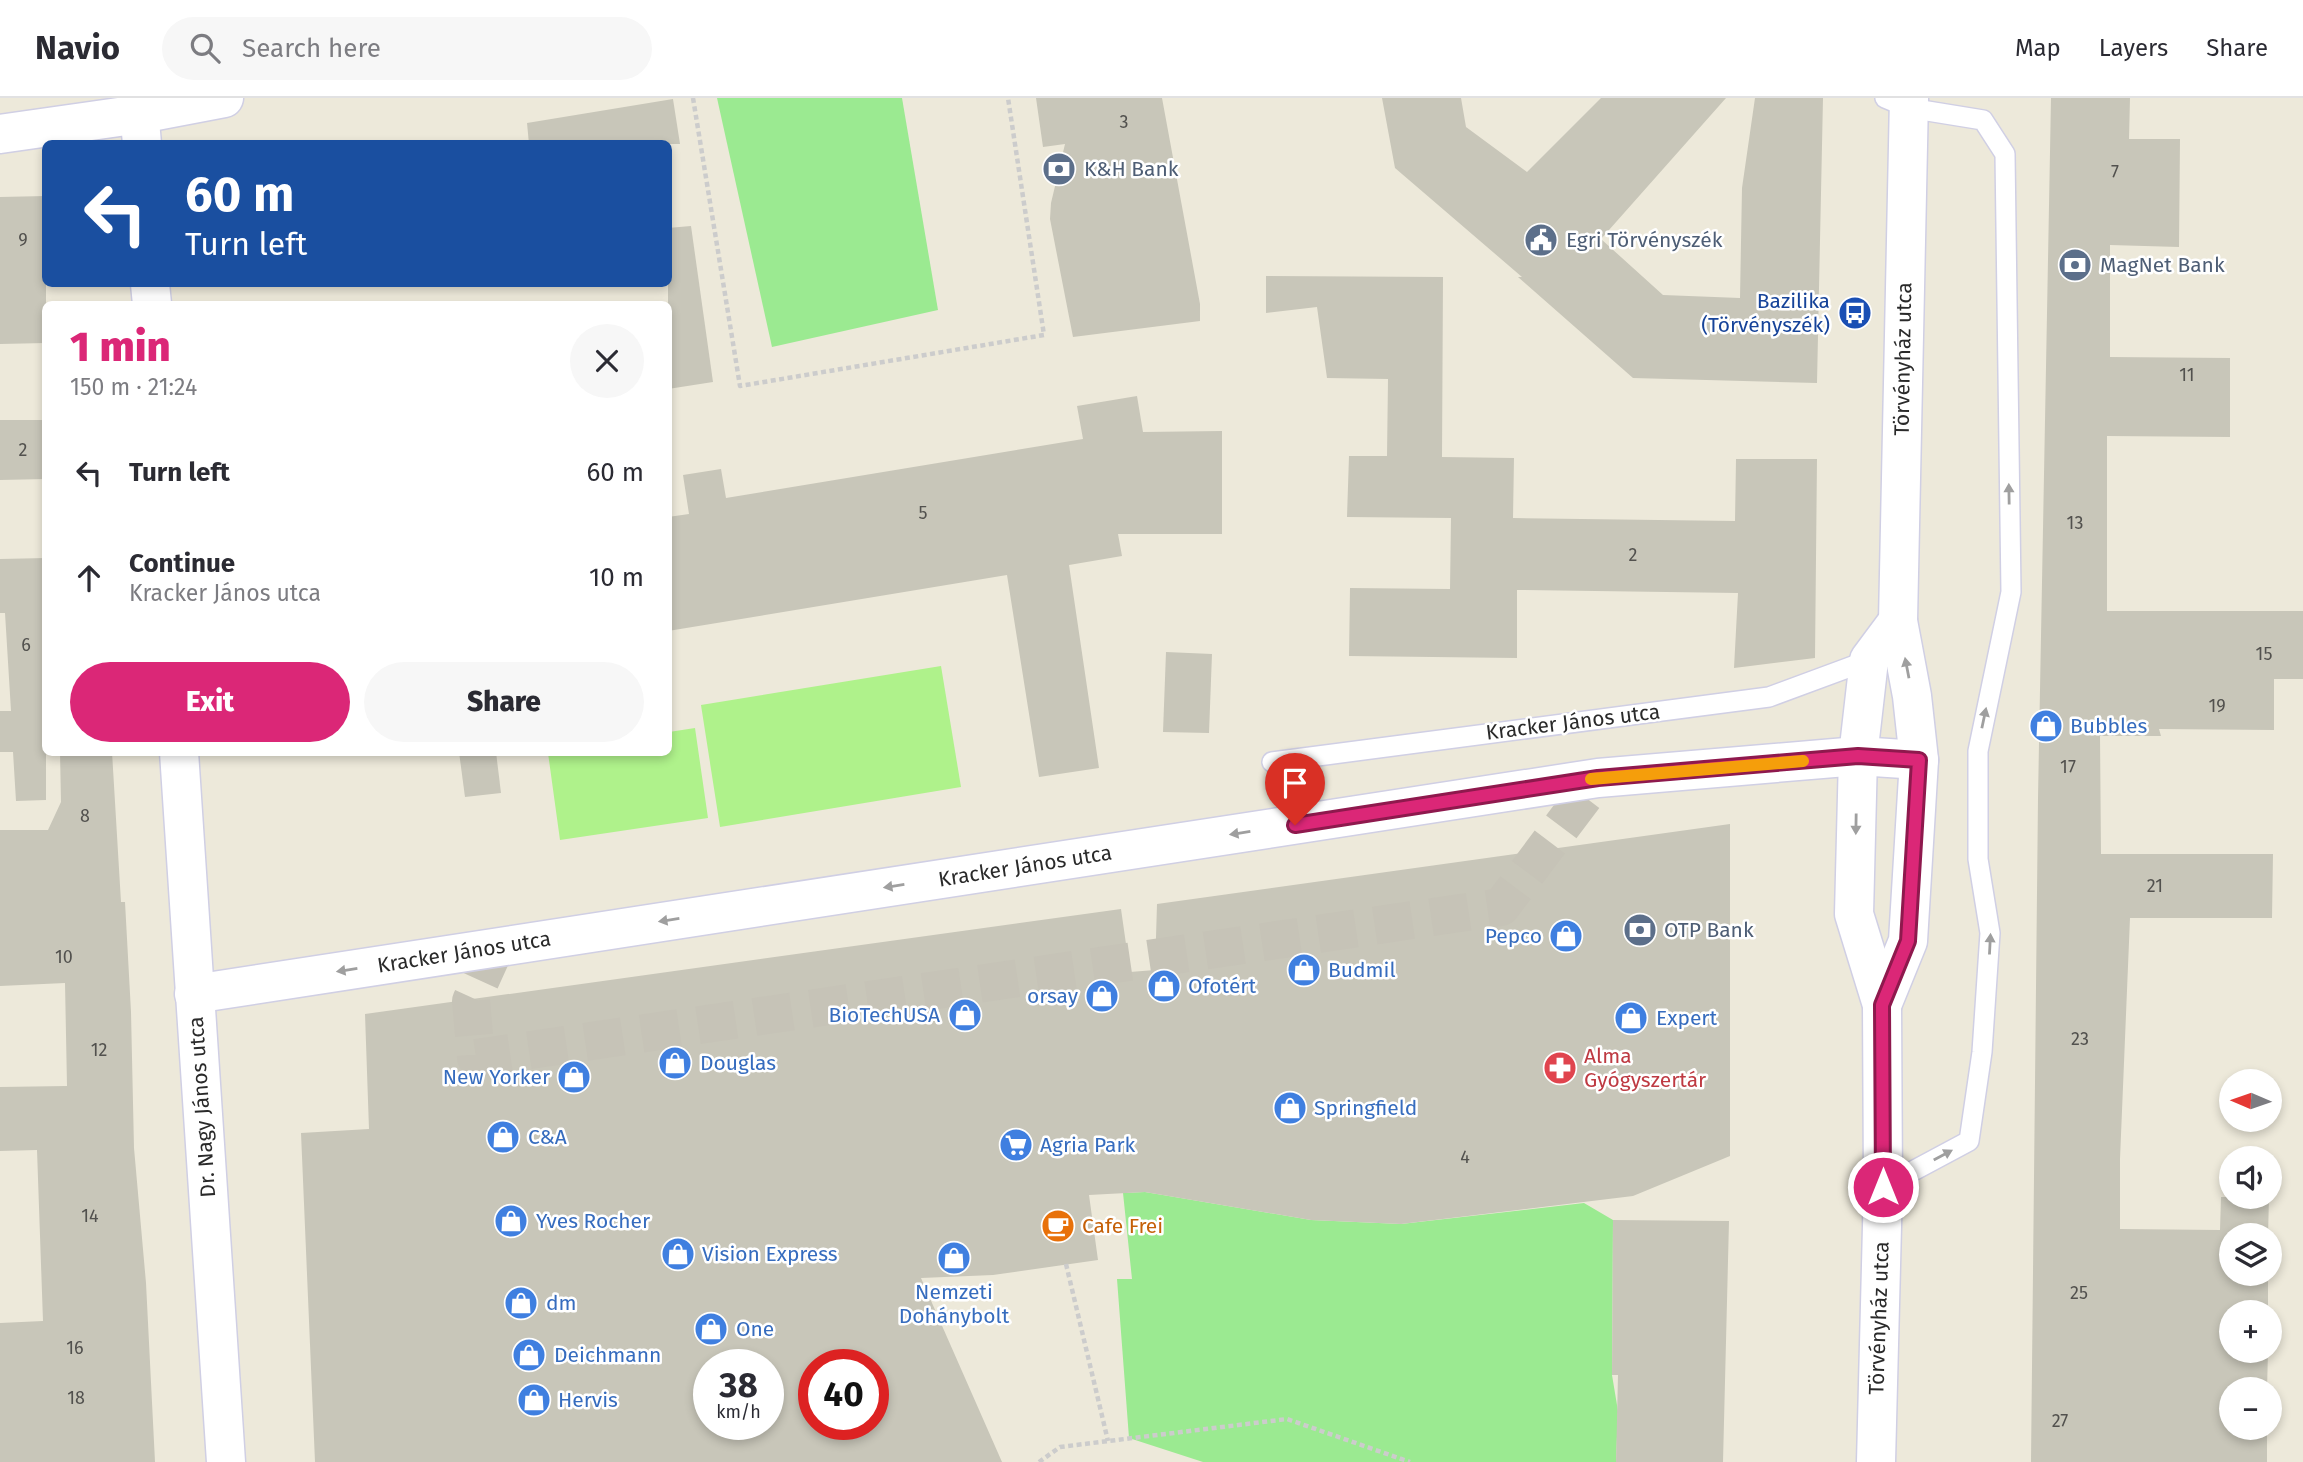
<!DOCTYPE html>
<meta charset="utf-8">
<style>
:root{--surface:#fff;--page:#f7f7f7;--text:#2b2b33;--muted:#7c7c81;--line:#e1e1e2;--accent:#db2777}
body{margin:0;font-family:"Fira Sans",sans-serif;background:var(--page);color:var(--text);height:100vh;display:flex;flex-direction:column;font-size:26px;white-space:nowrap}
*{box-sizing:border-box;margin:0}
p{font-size:23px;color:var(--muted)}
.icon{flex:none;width:38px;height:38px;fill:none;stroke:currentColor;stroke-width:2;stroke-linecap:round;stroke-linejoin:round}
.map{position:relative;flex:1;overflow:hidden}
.side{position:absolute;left:42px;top:203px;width:630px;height:455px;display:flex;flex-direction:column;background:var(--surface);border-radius:10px;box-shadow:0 4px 10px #0003}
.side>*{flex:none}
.guide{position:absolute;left:42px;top:42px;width:630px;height:147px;border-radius:10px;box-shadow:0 4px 10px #0003;background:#1a4fa0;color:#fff;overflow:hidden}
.needle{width:46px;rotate:272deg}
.tools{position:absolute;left:2219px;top:971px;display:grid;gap:14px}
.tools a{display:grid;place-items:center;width:63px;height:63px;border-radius:50%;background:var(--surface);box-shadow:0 4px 10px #0003;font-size:35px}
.speed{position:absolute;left:693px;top:1251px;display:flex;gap:14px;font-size:35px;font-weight:700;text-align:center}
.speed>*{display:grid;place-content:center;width:91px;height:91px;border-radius:50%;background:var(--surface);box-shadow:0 4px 10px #0003;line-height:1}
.speed small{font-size:18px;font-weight:400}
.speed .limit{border:10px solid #d22;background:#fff;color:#111}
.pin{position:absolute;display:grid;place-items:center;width:60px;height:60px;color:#fff;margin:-72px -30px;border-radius:50% 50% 50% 0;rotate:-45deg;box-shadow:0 0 7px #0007}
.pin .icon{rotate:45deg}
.me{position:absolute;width:77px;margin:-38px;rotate:0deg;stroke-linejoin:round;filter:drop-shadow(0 0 5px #0008)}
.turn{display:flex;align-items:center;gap:24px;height:147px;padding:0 28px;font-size:32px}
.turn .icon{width:91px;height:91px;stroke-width:2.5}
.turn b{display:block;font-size:49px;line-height:60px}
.round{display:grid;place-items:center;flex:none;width:74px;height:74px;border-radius:37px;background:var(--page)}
.head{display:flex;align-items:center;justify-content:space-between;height:119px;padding:0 28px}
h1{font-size:42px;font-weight:800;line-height:52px;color:var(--accent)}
.cta{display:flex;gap:14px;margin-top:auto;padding:14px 28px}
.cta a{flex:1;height:80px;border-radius:42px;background:var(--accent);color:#fff;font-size:28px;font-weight:800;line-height:80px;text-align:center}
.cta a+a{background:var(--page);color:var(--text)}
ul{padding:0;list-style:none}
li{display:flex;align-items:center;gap:21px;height:105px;padding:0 28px}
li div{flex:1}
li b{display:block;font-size:26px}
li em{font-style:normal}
header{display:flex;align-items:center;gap:42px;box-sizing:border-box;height:98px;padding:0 35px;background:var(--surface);border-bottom:2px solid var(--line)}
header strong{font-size:33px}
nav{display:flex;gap:38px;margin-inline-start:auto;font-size:24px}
.search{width:490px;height:63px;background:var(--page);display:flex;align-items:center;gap:18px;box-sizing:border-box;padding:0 24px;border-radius:38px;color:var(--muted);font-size:26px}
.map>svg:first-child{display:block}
.green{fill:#9bea91}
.pitch{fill:#aff28b}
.building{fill:#c8c6b9;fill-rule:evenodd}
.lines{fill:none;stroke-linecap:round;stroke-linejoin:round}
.minor-tunnel{stroke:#c6c3b7;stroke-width:38;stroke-dasharray:38 19;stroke-linecap:butt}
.service-casing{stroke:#d0cfe4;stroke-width:22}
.minor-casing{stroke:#d0cfe4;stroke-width:41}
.tertiary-casing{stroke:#d0cfe4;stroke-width:41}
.path{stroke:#ccc;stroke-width:4.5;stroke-dasharray:5 3.5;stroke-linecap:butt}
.service{stroke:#fff;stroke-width:19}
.minor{stroke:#fff;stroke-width:38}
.tertiary{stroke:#fff;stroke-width:38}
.oneway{fill:#9f9f9f}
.route-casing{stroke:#8e194d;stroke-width:18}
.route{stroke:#db2777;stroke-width:12}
.slow{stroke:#f59e0b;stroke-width:12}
.labels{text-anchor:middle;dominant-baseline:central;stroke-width:5;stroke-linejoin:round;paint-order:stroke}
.number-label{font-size:18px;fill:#52514e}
.service-label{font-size:21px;fill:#4e5e75;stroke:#fff;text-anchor:start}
.transit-label{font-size:21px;fill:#164399;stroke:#fff;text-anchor:end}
.street-label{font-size:21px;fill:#2a2a2a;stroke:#fff}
.shop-label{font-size:21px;fill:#366cbe;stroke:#fff;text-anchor:start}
.health-label{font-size:21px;fill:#be3a42;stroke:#fff;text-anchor:start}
.food-label{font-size:21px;fill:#c56008;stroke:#fff;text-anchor:start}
</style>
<header>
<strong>Navio</strong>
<div class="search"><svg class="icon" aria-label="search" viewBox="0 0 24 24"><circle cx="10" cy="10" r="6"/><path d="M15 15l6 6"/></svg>Search here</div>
<nav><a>Map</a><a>Layers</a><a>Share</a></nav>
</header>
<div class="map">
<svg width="2303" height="1364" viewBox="0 0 2303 1364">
<rect width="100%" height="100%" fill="#ede9da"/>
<g class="green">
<path d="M 717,0 L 902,0 L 938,212 L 772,249 Z"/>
<path d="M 1145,1094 L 1311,1122 L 1401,1126 L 1584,1105 L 1613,1122 L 1612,1277 L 1618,1313 L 1616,1364 L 1203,1364 L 1129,1340 L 1117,1181 L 1132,1181 L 1123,1095 Z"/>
</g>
<g class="pitch">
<path d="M 941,568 L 961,689 L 720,729 L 701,607 Z"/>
<path d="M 695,630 L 708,720 L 560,742 L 548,655 L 668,654 L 669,634 Z"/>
</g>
<g class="building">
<path d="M 1036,0 L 1162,0 L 1200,206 L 1200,223 L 1073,239 L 1050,121 L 1051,105 L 1065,46 L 1043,49 Z"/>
<path d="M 1382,0 L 1461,0 L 1466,29 L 1527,74 L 1601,0 L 1726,0 L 1601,141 L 1663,197 L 1740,200 L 1742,90 L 1755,0 L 1823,0 L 1817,285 L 1633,280 L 1518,179 L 1522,179 L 1395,70 Z"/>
<path d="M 2051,0 L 2130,0 L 2129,41 L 2180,41 L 2179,149 L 2110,147 L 2110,259 L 2230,260 L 2230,339 L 2107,338 L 2107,513 L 2303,513 L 2303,581 L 2274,581 L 2274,632 L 2159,631 L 2161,638 L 2100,638 L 2101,756 L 2273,756 L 2272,820 L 2130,820 L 2120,1061 L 2120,1131 L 2220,1132 L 2221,1099 L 2269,1099 L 2268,1138 L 2231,1138 L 2231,1176 L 2268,1176 L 2268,1214 L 2231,1214 L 2231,1253 L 2268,1253 L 2267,1292 L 2231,1292 L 2231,1330 L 2267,1330 L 2267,1364 L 2031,1364 L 2038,700 Z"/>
<path d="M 673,1 L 680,46 L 529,46 L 527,25 Z"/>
<path d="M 46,98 L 46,245 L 0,246 L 0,99 Z"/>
<path d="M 691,128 L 713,284 L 668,291 L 668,130 Z"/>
<path d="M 1266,178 L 1443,179 L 1442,359 L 1514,360 L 1513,420 L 1735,423 L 1736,361 L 1817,361 L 1815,560 L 1734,570 L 1738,495 L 1517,492 L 1517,560 L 1349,558 L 1350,490 L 1450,491 L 1451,420 L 1347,419 L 1349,358 L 1387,358 L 1388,281 L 1327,280 L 1317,209 L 1266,215 Z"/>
<path d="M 1137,298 L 1143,334 L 1222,333 L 1222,436 L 1118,436 L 1122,458 L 1069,467 L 1099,670 L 1039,679 L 1007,477 L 668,533 L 668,419 L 689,416 L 683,377 L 721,371 L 726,400 L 1083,341 L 1077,308 Z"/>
<path d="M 0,322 L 46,322 L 46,381 L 0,382 Z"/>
<path d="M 46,460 L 46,702 L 16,703 L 13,654 L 0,654 L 0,613 L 11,613 L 5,515 L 0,515 L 0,461 Z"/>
<path d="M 1166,554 L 1212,556 L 1209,635 L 1163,634 Z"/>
<path d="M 60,654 L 112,654 L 121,804 L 125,804 L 131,914 L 134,1050 L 146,1185 L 155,1364 L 0,1364 L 0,1225 L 43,1223 L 37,1052 L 0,1053 L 0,989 L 67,988 L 65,885 L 0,888 L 0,732 L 48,732 L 61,704 Z"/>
<path d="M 459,654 L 496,654 L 501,695 L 465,699 Z"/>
<path d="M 1730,726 L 1730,1058 L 1633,1098 L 1401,1126 L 1311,1122 L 1145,1094 L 1089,1097 L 1098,1162 L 993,1177 L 921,1180 L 1002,1364 L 315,1364 L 301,1035 L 369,1031 L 365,916 L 1121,811 L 1130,874 L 1155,872 L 1157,806 ZM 709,1267 L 768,1267 L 768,1326 L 709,1326 ZM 814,1267 L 873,1267 L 873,1326 L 814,1326 Z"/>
<path d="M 1613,1122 L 1729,1123 L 1723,1364 L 1616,1364 L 1618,1277 L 1612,1277 Z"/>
</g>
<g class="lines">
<path class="minor-tunnel" d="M 496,848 L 471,903 L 476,960 L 1501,809 L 1598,680"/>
<defs>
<g id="service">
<path d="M 1272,664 L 1769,599 L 1869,562"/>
<path d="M 1883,1089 L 1969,1043 L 1982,954 L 1990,835 L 1978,761 L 1978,653 L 2011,494 L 2005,56 L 1983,22 L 1909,10 L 1885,0"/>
</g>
<g id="minor">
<path d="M 138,0 L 142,46"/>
<path d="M 150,186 L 152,206"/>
<path d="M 179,654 L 226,1364"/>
<path d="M 194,896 L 1598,680 L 1858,658 L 1919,662"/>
</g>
<g id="tertiary">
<path d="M 0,36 L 140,16 L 224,0"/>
<path d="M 1882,907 L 1908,843 L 1919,662 L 1912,598 L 1898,523 L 1909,0"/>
<path d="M 1876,1364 L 1883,1089 L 1882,907 L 1854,816 L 1858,658 L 1869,562 L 1898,523"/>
</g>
</defs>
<use href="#service" class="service-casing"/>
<use href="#minor" class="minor-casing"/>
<use href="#tertiary" class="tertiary-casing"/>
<g class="path">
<path d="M 693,0 L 740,288 L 1044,237 L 1008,0"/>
<path d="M 1066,1166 L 1108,1343"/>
<path d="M 1039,1364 L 1060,1349 L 1287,1321 L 1410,1364"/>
</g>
<use href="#service" class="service"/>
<use href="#minor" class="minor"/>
<use href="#tertiary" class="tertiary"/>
</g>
<defs><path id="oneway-solid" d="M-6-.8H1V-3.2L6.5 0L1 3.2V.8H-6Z" transform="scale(1.75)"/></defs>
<g class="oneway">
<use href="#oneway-solid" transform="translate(2009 396) rotate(-91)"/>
<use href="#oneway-solid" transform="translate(1907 570) rotate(-101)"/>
<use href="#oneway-solid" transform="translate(1984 620) rotate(-78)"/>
<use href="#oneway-solid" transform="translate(1856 726) rotate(91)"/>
<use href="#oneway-solid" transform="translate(1240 735) rotate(171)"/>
<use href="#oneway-solid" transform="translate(894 788) rotate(171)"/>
<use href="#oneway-solid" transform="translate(669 822) rotate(171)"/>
<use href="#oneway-solid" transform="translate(1990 846) rotate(-87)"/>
<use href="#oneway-solid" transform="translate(347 872) rotate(171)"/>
<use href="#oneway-solid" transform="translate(1943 1057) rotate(-28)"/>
</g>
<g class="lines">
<defs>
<path id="route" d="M 1295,727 L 1598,680 L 1858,658 L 1919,662 L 1908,843 L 1882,907 L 1883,1089"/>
</defs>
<use href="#route" class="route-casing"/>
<use href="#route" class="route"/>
<path class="slow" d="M 1591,681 L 1803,663"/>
</g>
<defs>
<symbol id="bank-disc" viewBox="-11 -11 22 22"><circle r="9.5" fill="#5c6f8a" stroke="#fff"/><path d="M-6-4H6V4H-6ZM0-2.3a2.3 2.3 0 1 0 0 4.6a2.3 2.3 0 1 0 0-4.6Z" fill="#fff"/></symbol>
<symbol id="civic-disc" viewBox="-11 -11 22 22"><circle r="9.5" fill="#5c6f8a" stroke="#fff"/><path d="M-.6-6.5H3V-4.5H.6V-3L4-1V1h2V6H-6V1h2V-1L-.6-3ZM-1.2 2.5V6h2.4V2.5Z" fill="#fff"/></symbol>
<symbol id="bus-disc" viewBox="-11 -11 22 22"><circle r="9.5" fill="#1a4fb4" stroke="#fff"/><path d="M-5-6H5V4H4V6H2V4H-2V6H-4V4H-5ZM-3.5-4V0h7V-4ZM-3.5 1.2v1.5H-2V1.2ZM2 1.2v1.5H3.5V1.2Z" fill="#fff"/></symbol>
<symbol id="shop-disc" viewBox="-11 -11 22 22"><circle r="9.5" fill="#3f7fe0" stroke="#fff"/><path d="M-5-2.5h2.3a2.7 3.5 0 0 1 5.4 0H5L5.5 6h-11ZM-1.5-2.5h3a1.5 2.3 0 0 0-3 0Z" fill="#fff"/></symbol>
<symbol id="pharmacy-disc" viewBox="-11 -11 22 22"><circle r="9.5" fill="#e0444e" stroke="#fff"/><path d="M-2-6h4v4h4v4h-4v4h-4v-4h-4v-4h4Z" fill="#fff"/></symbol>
<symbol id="supermarket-disc" viewBox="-11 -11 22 22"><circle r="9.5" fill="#3f7fe0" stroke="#fff"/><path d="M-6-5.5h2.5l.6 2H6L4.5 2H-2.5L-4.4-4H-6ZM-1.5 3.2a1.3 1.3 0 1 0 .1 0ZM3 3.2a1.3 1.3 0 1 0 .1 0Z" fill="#fff"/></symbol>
<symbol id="cafe-disc" viewBox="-11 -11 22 22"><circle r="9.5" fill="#e8710a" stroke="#fff"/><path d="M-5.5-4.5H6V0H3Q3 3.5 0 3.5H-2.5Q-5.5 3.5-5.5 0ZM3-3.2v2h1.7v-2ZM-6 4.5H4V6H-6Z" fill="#fff"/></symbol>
</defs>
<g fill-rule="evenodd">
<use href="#bank-disc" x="1040" y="52" width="38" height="38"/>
<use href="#civic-disc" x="1522" y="123" width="38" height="38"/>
<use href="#bank-disc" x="2056" y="148" width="38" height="38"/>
<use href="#bus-disc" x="1836" y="196" width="38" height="38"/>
<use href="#shop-disc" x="2027" y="609" width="38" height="38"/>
<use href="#bank-disc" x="1621" y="813" width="38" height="38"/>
<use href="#shop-disc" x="1547" y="819" width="38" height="38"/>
<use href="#shop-disc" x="1285" y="853" width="38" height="38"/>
<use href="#shop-disc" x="1145" y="869" width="38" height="38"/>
<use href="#shop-disc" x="1083" y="879" width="38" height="38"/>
<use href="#shop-disc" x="946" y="898" width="38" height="38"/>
<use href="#shop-disc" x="1612" y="901" width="38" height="38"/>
<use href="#shop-disc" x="656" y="946" width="38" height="38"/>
<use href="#pharmacy-disc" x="1541" y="951" width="38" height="38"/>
<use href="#shop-disc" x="555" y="960" width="38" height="38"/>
<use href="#shop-disc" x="1271" y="991" width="38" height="38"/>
<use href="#shop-disc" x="484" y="1020" width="38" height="38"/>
<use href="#supermarket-disc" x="997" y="1028" width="38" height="38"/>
<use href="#shop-disc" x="492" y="1104" width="38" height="38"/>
<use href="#cafe-disc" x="1039" y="1109" width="38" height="38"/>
<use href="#shop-disc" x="659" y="1137" width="38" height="38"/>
<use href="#shop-disc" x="935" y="1141" width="38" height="38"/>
<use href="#shop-disc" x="502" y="1186" width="38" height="38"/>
<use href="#shop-disc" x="692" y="1212" width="38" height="38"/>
<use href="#shop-disc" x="510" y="1238" width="38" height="38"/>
<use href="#shop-disc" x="515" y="1283" width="38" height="38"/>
</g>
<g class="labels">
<g class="number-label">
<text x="1124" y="24">3</text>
<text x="2115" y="74">7</text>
<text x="23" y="142">9</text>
<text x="2187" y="277">11</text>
<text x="23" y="352">2</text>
<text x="923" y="415">5</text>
<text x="2075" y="425">13</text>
<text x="1633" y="457">2</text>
<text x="26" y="547">6</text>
<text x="2264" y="556">15</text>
<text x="2217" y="608">19</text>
<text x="2068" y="669">17</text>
<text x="85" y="718">8</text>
<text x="2155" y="788">21</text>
<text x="64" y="859">10</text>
<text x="2080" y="941">23</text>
<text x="99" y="952">12</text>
<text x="1465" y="1059">4</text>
<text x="90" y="1118">14</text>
<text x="2079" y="1195">25</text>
<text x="75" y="1250">16</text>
<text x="76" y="1300">18</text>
<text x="2060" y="1323">27</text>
</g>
<g class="service-label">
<text x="1084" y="71">K&amp;H Bank</text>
<text x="1566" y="142">Egri Törvényszék</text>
<text x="2100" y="167">MagNet Bank</text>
<text x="1664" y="832">OTP Bank</text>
</g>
<g class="transit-label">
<text x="1830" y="203">Bazilika<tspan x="1830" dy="24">(Törvényszék)</tspan></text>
</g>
<g class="street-label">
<text transform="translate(1903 261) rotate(-89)">Törvényház utca</text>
<text transform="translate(1573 624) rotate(-7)">Kracker János utca</text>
<text transform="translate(1025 768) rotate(-9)">Kracker János utca</text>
<text transform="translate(464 854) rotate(-9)">Kracker János utca</text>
<text transform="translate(202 1009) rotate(-94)">Dr. Nagy János utca</text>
<text transform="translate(1879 1220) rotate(-88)">Törvényház utca</text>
</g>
<g class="shop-label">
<text x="2070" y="628">Bubbles</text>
<text x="1542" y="838" text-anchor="end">Pepco</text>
<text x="1328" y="872">Budmil</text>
<text x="1188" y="888">Ofotért</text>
<text x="1078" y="898" text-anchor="end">orsay</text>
<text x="940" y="917" text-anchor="end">BioTechUSA</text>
<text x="1656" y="920">Expert</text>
<text x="700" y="965">Douglas</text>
<text x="550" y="979" text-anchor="end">New Yorker</text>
<text x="1314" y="1010">Springfield</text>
<text x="528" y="1039">C&amp;A</text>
<text x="1040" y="1047">Agria Park</text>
<text x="536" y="1123">Yves Rocher</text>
<text x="702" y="1156">Vision Express</text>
<text x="954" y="1194" text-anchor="middle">Nemzeti<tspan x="954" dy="24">Dohánybolt</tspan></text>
<text x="546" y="1205">dm</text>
<text x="736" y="1231">One</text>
<text x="554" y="1257">Deichmann</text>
<text x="558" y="1302">Hervis</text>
</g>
<g class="health-label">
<text x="1584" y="958">Alma<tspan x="1584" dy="24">Gyógyszertár</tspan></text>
</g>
<g class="food-label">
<text x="1082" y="1128">Cafe Frei</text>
</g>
</g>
</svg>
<div class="tools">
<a><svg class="needle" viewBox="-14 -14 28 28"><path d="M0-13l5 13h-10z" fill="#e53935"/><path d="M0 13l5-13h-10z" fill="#7c7c81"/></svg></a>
<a><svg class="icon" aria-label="sound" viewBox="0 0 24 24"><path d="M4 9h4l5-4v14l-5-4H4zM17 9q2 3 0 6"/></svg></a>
<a><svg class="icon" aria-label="layers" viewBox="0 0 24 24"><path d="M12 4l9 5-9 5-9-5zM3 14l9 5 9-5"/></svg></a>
<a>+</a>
<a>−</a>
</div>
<div class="speed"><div>38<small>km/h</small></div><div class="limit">40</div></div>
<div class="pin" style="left:1295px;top:727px;background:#d93025"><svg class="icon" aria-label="arrive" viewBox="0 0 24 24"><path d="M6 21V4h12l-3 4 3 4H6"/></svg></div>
<svg class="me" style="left:1883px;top:1089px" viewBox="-20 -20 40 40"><circle r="17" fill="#db2777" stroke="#fff" stroke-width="3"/><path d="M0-11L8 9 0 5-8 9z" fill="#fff"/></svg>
<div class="guide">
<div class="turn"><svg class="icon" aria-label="left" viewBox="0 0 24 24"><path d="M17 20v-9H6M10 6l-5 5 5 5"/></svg><div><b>60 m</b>Turn left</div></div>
</div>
<section class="side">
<div class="head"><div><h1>1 min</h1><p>150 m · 21:24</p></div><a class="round"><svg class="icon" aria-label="close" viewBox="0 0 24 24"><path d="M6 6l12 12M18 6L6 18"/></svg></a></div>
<ul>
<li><svg class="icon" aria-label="left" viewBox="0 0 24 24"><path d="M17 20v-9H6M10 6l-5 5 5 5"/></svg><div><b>Turn left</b></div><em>60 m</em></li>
<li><svg class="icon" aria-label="ahead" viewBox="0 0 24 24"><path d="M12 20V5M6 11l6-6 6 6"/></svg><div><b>Continue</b><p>Kracker János utca</p></div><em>10 m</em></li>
</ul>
<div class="cta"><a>Exit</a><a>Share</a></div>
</section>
</div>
